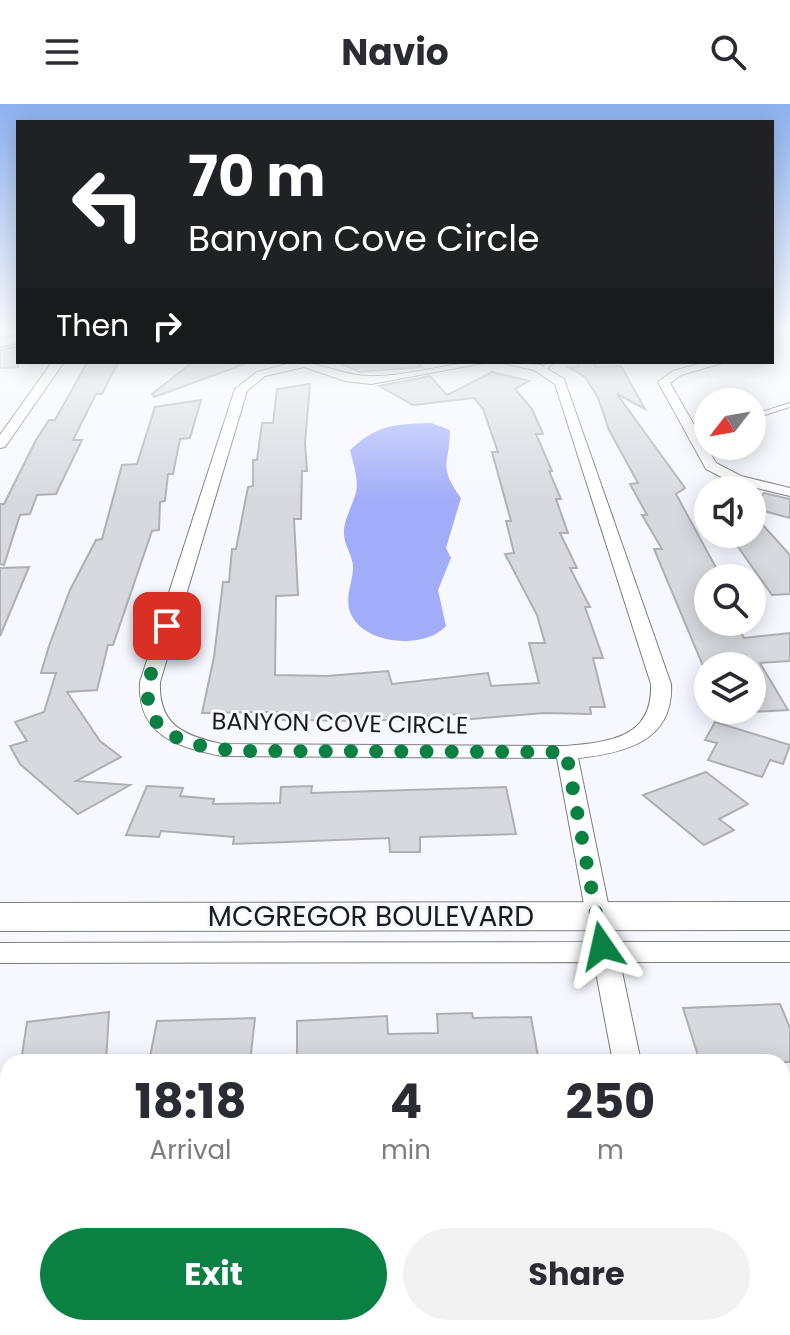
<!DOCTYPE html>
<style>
:root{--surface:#fff;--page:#f2f2f3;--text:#2b2b33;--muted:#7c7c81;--accent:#0b8043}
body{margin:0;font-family:Poppins,sans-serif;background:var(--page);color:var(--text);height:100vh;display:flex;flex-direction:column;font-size:30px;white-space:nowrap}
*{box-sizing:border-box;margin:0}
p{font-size:26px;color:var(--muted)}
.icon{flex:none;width:44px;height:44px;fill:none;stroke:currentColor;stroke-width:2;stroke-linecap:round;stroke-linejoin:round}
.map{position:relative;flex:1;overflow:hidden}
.side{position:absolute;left:0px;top:950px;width:790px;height:282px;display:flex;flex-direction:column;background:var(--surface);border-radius:24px 24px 0 0;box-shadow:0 4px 20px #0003}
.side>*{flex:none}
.banner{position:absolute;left:16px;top:16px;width:758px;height:244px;border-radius:0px;box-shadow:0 4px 20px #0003;background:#202124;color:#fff;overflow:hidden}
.needle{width:52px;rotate:239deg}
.controls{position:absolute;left:694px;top:284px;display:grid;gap:16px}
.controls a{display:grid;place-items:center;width:72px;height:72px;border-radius:50%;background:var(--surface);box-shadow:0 4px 20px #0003;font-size:40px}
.pin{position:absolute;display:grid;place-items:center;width:68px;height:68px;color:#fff;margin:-34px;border-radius:16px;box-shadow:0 4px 12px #0006}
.me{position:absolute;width:88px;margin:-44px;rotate:349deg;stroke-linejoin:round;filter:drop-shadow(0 0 6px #0008)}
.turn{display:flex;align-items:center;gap:28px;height:168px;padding:0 40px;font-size:36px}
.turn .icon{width:104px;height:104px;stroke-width:2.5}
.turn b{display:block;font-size:56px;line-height:68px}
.then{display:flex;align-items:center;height:76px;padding:0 40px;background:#0003;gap:16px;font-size:30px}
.eta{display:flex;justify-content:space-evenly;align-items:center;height:136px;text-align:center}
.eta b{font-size:48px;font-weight:700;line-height:56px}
.action{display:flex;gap:16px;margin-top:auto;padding:16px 40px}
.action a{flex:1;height:92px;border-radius:48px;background:var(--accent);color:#fff;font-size:32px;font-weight:700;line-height:92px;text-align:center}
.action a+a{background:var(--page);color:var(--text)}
header{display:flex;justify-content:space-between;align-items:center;height:104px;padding:0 40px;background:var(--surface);font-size:36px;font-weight:700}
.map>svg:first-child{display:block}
.water{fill:#a2adf9}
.building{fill:#d8d9df;stroke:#aeafb5;stroke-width:2}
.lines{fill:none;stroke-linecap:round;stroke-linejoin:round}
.service-casing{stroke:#7c7d83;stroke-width:2}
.minor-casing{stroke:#7c7d83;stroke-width:2}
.tertiary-casing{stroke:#7c7d83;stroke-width:2}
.secondary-casing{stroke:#7c7d83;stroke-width:2}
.service{fill:#fff;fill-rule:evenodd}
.minor{fill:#fff;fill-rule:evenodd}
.tertiary{fill:#fff;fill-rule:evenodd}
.secondary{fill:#fff;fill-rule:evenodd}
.route{stroke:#0b8043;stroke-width:14;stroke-dasharray:0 25.2}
.labels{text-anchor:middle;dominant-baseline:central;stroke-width:6;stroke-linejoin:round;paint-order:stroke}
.street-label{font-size:24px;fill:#1a1b1d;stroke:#f7f8ff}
.near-street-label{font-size:28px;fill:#1a1b1d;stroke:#f7f8ff}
</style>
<header><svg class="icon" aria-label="menu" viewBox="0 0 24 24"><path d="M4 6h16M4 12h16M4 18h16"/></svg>Navio<svg class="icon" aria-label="search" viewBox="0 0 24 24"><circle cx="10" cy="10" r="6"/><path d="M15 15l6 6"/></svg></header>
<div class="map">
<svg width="790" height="1231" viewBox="0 0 790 1231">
<rect width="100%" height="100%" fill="#f7f8ff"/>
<path class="water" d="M 431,319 L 450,326 C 450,361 437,361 461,394 L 446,444 L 451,454 L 438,486 L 446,522 C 425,546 362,541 350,508 C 345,493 352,480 353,465 C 354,453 344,442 344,430 C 343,417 353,401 356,388 C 359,375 353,359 350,346 C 377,321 394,320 431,319 Z"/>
<g class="building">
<path d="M 18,242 L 18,263 L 0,264 L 0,246 Z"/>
<path d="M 193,258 L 245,260 L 154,293 L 152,290 Z"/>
<path d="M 337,258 L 417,258 L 422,263 L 360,268 Z"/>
<path d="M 576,258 L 592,258 L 596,263 L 621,262 L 645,305 L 617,290 L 685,384 L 676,390 L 720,471 L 708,471 L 708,524 L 738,523 L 744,534 L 790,529 L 790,557 L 760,559 L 788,606 L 752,608 L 752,559 L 708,561 L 708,566 L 703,562 L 654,445 L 662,445 L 642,411 L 647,411 L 630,380 L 638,379 L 609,326 L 598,294 L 585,273 L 568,263 L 579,263 Z"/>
<path d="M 87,259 L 118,259 L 102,290 L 96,290 L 73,336 L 82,336 L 56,390 L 37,391 L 30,410 L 20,411 L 4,461 L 0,460 L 0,400 L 4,400 L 36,336 L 49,316 L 55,316 Z"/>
<path d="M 492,268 L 529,277 L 515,285 L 532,305 L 543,330 L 536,330 L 552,367 L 549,367 L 561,395 L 556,395 L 568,429 L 560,429 L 577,464 L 570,464 L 590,503 L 585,503 L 603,554 L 593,554 L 605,603 L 590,603 L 591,610 L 544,609 L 461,616 L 460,610 L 374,617 L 283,616 L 283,608 L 202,609 L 214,553 L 223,478 L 229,478 L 232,445 L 236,445 L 248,383 L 253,382 L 253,356 L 257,356 L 262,319 L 273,319 L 277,285 L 310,280 L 305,339 L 307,367 L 302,367 L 301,415 L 294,415 L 298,491 L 276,492 L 275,571 L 327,572 L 388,567 L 392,580 L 488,569 L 491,582 L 539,579 L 529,539 L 545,539 L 537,511 L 505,450 L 514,449 L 506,417 L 511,417 L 492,348 L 498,348 L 483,305 L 474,294 L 413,301 L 379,282 L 430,272 L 447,291 Z"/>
<path d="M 201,296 L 190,334 L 180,335 L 173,370 L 168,370 L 165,397 L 160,398 L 159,426 L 152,427 L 113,541 L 108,541 L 97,586 L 67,588 L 100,637 L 121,653 L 76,677 L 130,681 L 78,710 L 20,660 L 10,642 L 27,637 L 15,618 L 44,608 L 56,569 L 41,569 L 49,542 L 70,486 L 96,436 L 102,435 L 122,361 L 137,360 L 155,303 Z"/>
<path d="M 764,389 L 790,395 L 790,414 L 752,404 Z"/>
<path d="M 752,409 L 790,451 L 790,490 L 772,491 L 729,430 L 752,430 Z"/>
<path d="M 29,463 L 0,532 L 0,464 Z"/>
<path d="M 715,618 L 790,641 L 783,660 L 770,656 L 762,673 L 708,656 L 717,639 L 705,636 Z"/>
<path d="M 706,668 L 748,700 L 719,715 L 734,726 L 704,741 L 643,691 Z"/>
<path d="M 147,682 L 183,684 L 180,692 L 214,695 L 213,700 L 280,699 L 281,683 L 312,682 L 311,689 L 506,683 L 516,730 L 420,733 L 420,748 L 390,748 L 389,734 L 233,740 L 234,733 L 161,727 L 159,733 L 126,731 Z"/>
<path d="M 780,900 L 790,924 L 790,958 L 700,958 L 683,904 Z"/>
<path d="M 109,908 L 106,958 L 21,958 L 27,918 Z"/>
<path d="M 472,909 L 473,914 L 531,913 L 539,958 L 297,956 L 297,917 L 387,912 L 388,930 L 438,929 L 437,910 Z"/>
<path d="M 255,914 L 250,958 L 149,958 L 157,917 Z"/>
</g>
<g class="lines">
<defs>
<g id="service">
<path d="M 548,258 L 554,258 L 545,267 L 541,267 L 541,265 Z"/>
<path d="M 790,299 L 790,303 L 752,315 L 752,311 Z"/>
<path d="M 708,324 L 708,328 L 693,333 L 690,331 Z"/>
</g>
<g id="minor">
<path d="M 52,258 L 64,258 L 5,343 L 0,344 L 0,331 Z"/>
<path d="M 295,258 C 321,258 343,272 369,272 C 409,273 447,258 489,258 L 371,280 L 345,277 L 304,263 L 265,272 L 247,287 L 160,578 C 158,621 184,632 222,640 L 566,642 C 610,638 653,634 651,580 L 555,280 L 534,266 L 498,258 L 541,261 L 564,275 L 671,580 C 674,637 625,649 578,654 L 616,838 L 790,838 L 790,858 L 620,858 L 641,958 L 613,958 L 594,858 L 0,859 L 0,839 L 591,838 L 557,654 L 222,652 C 178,643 137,632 140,578 L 235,285 L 257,268 Z"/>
<path d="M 706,258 L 726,258 L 681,271 L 670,279 L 716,359 L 741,372 L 790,384 L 790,392 L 731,378 L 706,365 L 658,278 L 673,267 Z"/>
<path d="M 664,1224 L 698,1224 L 700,1231 L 666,1231 Z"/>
</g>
<path id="tertiary" d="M 18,231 L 18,239 L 0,243 L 0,235 Z"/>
<path id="secondary" d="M 790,798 L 790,826 L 0,827 L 0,799 Z"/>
</defs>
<use href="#service" class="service-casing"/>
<use href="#minor" class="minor-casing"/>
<use href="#tertiary" class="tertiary-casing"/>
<use href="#secondary" class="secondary-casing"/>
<use href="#service" class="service"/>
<use href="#minor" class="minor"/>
<use href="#tertiary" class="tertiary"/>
<use href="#secondary" class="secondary"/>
</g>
<linearGradient id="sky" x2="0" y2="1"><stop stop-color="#8cb1ef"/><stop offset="0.57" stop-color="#fbfcff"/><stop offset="1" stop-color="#fbfcff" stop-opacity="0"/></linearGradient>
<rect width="790" height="396" fill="url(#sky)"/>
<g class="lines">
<path class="route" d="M 167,522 C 161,544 146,572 148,595 C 151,641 216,646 250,647 L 566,648 L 602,842"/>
</g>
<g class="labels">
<g class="street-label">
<text transform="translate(340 619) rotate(1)">BANYON COVE CIRCLE</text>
</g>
<g class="near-street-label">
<text x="371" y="812">MCGREGOR BOULEVARD</text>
</g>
</g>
</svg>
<div class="controls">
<a><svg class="needle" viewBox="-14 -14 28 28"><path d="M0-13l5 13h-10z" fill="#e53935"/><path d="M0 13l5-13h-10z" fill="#7c7c81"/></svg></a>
<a><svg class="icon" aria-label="sound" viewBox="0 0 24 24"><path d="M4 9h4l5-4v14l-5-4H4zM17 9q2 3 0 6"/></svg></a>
<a><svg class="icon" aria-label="search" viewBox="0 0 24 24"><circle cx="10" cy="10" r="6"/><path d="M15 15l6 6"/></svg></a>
<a><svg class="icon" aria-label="layers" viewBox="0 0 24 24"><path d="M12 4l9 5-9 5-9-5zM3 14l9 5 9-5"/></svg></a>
</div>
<div class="pin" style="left:167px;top:522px;background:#d93025"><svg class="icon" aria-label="arrive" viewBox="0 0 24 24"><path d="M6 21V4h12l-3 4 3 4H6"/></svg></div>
<svg class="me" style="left:602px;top:842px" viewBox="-20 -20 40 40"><path d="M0-17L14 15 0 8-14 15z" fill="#0b8043" stroke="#fff" stroke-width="4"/></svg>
<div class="banner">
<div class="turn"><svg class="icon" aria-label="left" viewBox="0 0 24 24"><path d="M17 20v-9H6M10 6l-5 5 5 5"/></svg><div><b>70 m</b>Banyon Cove Circle</div></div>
<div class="then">Then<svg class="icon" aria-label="right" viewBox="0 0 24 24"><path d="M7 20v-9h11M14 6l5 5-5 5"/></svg></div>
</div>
<section class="side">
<div class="eta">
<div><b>18:18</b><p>Arrival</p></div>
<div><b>4</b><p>min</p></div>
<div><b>250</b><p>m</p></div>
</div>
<div class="action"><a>Exit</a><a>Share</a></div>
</section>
</div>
